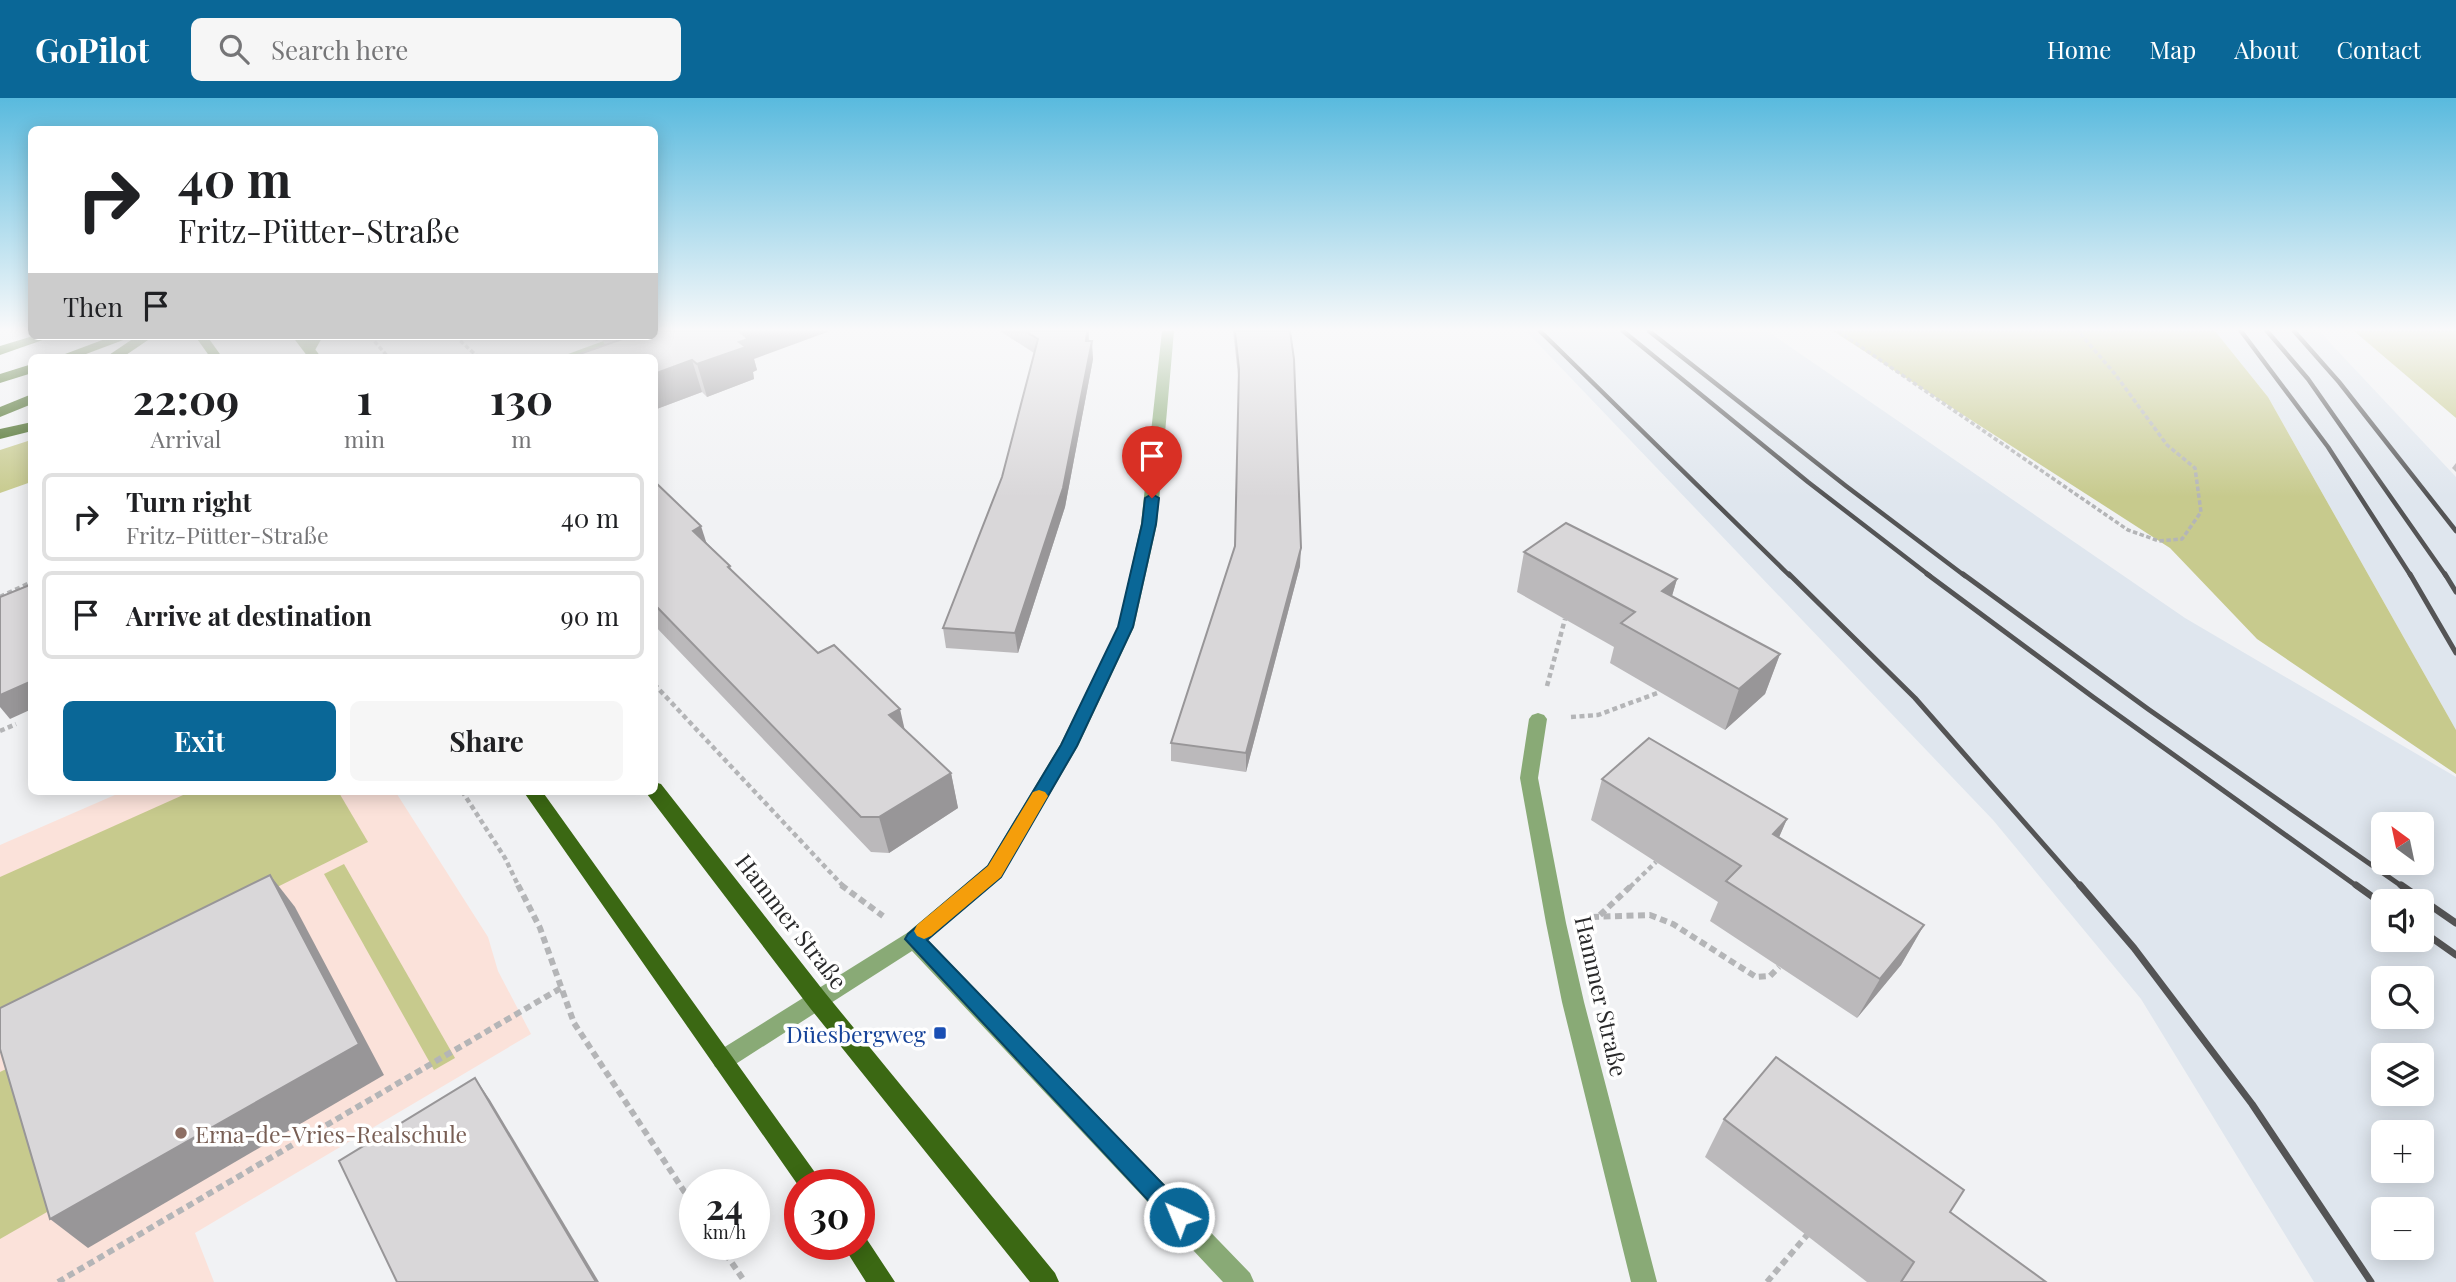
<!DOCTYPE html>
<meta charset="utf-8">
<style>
:root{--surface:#fff;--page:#f6f6f6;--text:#202124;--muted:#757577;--line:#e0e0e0;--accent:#0a6797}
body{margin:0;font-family:"Playfair Display",serif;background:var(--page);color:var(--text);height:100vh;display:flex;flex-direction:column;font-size:26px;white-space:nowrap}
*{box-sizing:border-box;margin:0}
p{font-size:23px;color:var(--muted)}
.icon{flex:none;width:38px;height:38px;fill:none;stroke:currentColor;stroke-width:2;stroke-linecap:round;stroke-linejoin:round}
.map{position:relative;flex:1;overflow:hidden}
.sheet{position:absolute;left:28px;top:256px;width:630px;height:441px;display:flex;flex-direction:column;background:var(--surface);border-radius:10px;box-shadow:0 4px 18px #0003}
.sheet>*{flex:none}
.hud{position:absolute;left:28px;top:28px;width:630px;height:214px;border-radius:10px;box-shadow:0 4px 18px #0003;background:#fff;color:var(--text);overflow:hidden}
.needle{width:46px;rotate:327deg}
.buttons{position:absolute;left:2371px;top:714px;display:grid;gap:14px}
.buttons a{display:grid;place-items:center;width:63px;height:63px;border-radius:10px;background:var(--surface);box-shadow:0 4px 18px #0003;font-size:35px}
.speed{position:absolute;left:679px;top:1071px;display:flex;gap:14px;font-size:35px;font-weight:700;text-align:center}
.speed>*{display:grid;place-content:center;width:91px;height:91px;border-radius:50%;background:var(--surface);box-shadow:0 4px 18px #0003;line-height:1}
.speed small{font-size:18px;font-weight:400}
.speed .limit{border:10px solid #d22;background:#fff;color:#111}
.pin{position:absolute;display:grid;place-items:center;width:60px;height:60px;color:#fff;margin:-72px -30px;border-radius:50% 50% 50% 0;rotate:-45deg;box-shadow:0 0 7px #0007}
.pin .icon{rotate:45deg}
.me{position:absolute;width:77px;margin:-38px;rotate:316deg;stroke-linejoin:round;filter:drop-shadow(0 0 5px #0008)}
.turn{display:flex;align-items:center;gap:24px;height:147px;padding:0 35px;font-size:32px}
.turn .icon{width:91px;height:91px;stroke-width:2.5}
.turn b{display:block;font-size:49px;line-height:60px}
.then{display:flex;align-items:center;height:66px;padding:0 35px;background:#0003;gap:14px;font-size:26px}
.eta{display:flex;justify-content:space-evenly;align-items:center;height:119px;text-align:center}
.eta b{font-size:42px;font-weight:700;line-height:49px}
.primary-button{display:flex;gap:14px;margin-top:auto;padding:14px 35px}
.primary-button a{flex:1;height:80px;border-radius:10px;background:var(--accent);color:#fff;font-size:28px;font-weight:700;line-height:80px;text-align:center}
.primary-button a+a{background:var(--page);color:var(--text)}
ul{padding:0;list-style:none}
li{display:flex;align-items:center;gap:21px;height:88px;margin:0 14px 10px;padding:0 21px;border:4px solid var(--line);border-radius:10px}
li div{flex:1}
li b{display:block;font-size:26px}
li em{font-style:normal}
header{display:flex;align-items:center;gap:42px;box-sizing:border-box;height:98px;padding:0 35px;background:var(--accent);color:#fff}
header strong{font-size:33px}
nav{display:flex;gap:38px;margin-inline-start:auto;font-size:24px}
.search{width:490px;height:63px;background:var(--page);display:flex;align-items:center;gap:18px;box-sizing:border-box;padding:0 24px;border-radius:10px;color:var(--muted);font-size:26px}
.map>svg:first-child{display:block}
.built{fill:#dfe6ee;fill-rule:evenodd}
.education{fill:#fbe2da}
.green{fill:#c7ca8d}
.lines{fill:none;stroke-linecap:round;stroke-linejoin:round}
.path-far2{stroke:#b4b5b7;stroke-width:3.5;stroke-dasharray:4.5 2.5;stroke-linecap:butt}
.path-far1{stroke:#b4b5b7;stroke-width:4.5;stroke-dasharray:5 3.5;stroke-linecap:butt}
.path{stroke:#b4b5b7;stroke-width:6;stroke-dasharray:7 4.5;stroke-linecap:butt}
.minor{fill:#89aa76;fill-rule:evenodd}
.primary{fill:#3b6813;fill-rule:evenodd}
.trunk{fill:#325b0a;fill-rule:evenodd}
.rail-far2{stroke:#545455;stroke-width:4.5}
.rail-far1{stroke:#545455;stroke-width:5}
.rail{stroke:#545455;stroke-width:7}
.wall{fill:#bbb9bb}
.shaded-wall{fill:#989698}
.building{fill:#d9d7d9;stroke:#989698;stroke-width:2}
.route{fill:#0a6797;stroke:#064362;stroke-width:2}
.slow{fill:#f59e0b}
.transit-dot{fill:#1a4fb4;stroke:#fff;stroke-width:2.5}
.education-dot{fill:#8d6e63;stroke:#fff;stroke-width:2.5}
.labels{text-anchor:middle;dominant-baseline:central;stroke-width:7;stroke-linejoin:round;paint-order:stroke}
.near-street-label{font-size:23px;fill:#29292a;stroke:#fff}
.near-transit-label{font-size:23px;fill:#164399;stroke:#fff;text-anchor:end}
.near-education-label{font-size:23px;fill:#785e54;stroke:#fff;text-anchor:start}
</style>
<header>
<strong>GoPilot</strong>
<div class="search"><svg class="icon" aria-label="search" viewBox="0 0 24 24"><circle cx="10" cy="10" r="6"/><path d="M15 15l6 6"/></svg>Search here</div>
<nav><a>Home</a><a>Map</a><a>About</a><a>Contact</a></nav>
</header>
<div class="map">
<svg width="2456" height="1184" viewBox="0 0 2456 1184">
<rect width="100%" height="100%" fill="#f1f2f4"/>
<g class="built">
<path d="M 1526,233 L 1767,233 L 2185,520 L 2456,679 L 2456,1184 L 2314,1184 L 2141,901 L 1993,722 ZM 2384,726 L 2422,726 L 2422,765 L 2384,765 ZM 2384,803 L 2422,803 L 2422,842 L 2384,842 ZM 2384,880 L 2422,880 L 2422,919 L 2384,919 ZM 2384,957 L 2422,957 L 2422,996 L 2384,996 ZM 2384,1034 L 2422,1034 L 2422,1073 L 2384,1073 ZM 2384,1111 L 2422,1111 L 2422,1150 L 2384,1150 Z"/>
<path d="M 2215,233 L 2319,233 L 2456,379 L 2456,632 L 2268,299 Z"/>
</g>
<path class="education" d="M 124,693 L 395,693 L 488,839 L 498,873 L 531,936 L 195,1135 L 214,1184 L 0,1184 L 0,747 Z"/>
<g class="green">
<path d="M 1833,233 L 2215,233 L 2268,299 L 2456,632 L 2456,676 L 2257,541 L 2170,450 Z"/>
<path d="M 2354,233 L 2456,233 L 2456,320 Z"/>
<path d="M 31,342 L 31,384 L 0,395 L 0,352 Z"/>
<path d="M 192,693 L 338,693 L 368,744 L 0,926 L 0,779 Z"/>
<path d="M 344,766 L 455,960 L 434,972 L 324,776 Z"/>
<path d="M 24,962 L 68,1102 L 0,1141 L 0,974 Z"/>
</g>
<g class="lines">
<g class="path-far2">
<path d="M 1838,233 L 2128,432 L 2159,443 L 2182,441 L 2201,414 L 2195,370 L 2167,347 L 2115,276 L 2078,233"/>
<path d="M 370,238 L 388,259"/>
<path d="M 455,238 L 478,259"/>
</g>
<g class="path-far1">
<path d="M 0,499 L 32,484"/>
<path d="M 654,586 L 844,789"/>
<path d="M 1547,588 L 1565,521"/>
<path d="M 1571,619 L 1598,617 L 1660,594"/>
<path d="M 0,633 L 16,626"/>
<path d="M 462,693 L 505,760 L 519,789"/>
<path d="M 1630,789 L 1656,764"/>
</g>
<g class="path">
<path d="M 518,787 L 540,830 L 574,925 L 695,1110"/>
<path d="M 841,787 L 883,818"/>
<path d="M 1600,817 L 1632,787"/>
<path d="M 1592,819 L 1650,817 L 1673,826 L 1756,879 L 1770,878 L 1779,869"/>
<path d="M 719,1146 L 745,1184"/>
<path d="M 58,1184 L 561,890"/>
<path d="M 1767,1184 L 1807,1137"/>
</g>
<g class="minor">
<path d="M 1162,233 L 1174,233 L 1157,426 L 1134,529 L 1078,648 L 1001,780 L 928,842 L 1250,1175 L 1254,1184 L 1223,1184 L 912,853 L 731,969 L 723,972 L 715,969 L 712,962 L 715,955 L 907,835 L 987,768 L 1060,647 L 1118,529 L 1141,426 Z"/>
<path d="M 617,238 L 635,238 L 579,259 L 560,259 Z"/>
<path d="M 1538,615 L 1544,617 L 1547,621 L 1538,680 L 1566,825 L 1584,904 L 1657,1184 L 1631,1184 L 1562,904 L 1546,825 L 1520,680 L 1529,621 L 1532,617 Z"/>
</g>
<g class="primary">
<path d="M 195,238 L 207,238 L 222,259 L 210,259 Z"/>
<path d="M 292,238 L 305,238 L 321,259 L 308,259 Z"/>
<path d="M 654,684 L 661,686 L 826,896 L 1055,1175 L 1059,1184 L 1030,1184 L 810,910 L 647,696 L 646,693 L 654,693 Z"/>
<path d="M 523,693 L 542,693 L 824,1087 L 800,1087 L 800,1090 Z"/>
<path d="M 859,1135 L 864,1137 L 895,1184 L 866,1184 L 842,1146 L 859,1146 Z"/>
</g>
<g class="trunk">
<path d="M 33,238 L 54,238 L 0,257 L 0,248 Z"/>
<path d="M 113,238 L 134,238 L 78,259 L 57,259 Z"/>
<path d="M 137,238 L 154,238 L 123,259 L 106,259 Z"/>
<path d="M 309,238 L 323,238 L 314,254 L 309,255 L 302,251 Z"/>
<path d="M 32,266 L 32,275 L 0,285 L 0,276 Z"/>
<path d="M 32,296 L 32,306 L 0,319 L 0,309 Z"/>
<path d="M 32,324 L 32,333 L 0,341 L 0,331 Z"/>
</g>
<g class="rail-far2">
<path d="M 1540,233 L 1790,478"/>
<path d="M 1623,233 L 1808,384 L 1930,478"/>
<path d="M 1649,233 L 1846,388 L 1965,478"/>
<path d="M 2241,233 L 2328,349 L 2411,478"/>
<path d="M 2267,233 L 2308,281 L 2446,478"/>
<path d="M 2294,233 L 2339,284 L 2456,433"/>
</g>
<g class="rail-far1">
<path d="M 1789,476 L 1915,600 L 2081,789"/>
<path d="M 1927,476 L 2093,599 L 2358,789"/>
<path d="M 1963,476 L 2148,611 L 2403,789"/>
<path d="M 2410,476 L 2456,555"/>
<path d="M 2445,476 L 2456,494"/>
</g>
<g class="rail">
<path d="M 2080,787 L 2134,850 L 2252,1006 L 2371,1184"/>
<path d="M 2356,787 L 2384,807"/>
<path d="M 2401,787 L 2456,825"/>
<path d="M 2422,833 L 2456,857"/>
</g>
</g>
<g class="wall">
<path d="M 1000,233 L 1089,233 L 1089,243 L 1093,261 L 1065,409 L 1018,555 L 946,550 L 943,530 L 1002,379 L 1034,255 Z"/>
<path d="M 1233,233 L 1290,233 L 1300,468 L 1246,674 L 1171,663 L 1171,645 L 1235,448 L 1239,286 Z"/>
<path d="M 591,238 L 654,238 L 754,261 L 757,272 L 753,274 L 754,281 L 707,299 L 702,294 L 654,312 L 654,259 L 605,247 L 602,241 L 596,243 Z"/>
<path d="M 2456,365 L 2456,374 L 2452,370 Z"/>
<path d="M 654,383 L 707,445 L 730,468 L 732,473 L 818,555 L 905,632 L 951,675 L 958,710 L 889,755 L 871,754 L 654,527 Z"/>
<path d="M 1524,454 L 1677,481 L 1672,498 L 1780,556 L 1765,596 L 1725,632 L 1610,565 L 1614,549 L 1517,494 Z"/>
<path d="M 1602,681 L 1787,721 L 1779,739 L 1924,827 L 1901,867 L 1857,920 L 1710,823 L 1718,804 L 1591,722 Z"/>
<path d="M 1724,1021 L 1950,1114 L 2046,1184 L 1867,1184 L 1705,1059 Z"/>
</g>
<g class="shaded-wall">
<path d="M 738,233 L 830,233 L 754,261 L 757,272 L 753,274 L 754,281 L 707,299 L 697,266 Z"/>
<path d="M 1087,233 L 1089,233 L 1088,261 L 1086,243 Z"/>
<path d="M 595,238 L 601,238 L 602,241 L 596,243 Z"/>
<path d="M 1092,243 L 1093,261 L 1065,409 L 1018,555 L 1015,535 Z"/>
<path d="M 692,262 L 702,294 L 654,312 L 654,276 Z"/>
<path d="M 701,428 L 712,462 L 693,433 Z"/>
<path d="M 1301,450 L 1300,468 L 1246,674 L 1246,655 Z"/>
<path d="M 1677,481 L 1665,521 L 1662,493 Z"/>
<path d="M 1780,556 L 1765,596 L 1725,632 L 1739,591 Z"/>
<path d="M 32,583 L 32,611 L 10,621 L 0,609 L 0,597 Z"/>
<path d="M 900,611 L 908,646 L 889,617 Z"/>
<path d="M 951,675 L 958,710 L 889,755 L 879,719 Z"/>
<path d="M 1787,721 L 1769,762 L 1773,736 Z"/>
<path d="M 270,777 L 295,809 L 384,977 L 88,1150 L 50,1121 Z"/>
<path d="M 1924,827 L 1901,867 L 1857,920 L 1880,881 Z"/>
<path d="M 475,980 L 490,1002 L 599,1184 L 596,1184 Z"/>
</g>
<g class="building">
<path d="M 654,233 L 739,233 L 748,241 L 739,244 L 746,249 L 697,266 L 692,262 L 654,276 L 654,259 L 571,259 L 620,242 L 615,238 L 654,238 Z"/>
<path d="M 1025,233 L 1087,233 L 1086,243 L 1092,243 L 1063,390 L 1015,535 L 943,530 L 1002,379 L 1038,241 Z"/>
<path d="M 1235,233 L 1290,233 L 1294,261 L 1301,450 L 1246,655 L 1171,645 L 1235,448 L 1239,271 Z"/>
<path d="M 654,383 L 701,428 L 693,433 L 730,468 L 728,469 L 818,555 L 834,547 L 900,611 L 889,617 L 951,675 L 879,719 L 861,719 L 654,506 Z"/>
<path d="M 1566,425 L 1677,481 L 1662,493 L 1780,556 L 1739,591 L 1621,525 L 1635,514 L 1524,454 Z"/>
<path d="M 32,486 L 32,583 L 0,597 L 0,499 Z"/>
<path d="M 1649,640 L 1787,721 L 1773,736 L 1924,827 L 1880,881 L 1726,783 L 1741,768 L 1602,681 Z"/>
<path d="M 270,777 L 359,946 L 50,1121 L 0,951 L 0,910 Z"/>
<path d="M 1776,959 L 1964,1092 L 1950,1114 L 2046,1184 L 1901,1184 L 1914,1164 L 1724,1021 Z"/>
<path d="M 475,980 L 596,1184 L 397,1184 L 339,1063 Z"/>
</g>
<linearGradient id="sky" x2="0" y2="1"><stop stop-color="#59bade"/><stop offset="0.58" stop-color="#f9f9fa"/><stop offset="1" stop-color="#f9f9fa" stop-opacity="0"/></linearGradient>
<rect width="2456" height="399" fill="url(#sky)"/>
<path class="route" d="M 1152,396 L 1159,400 L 1156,426 L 1133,529 L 1077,648 L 1001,779 L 927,842 L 1187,1111 L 1190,1119 L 1187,1127 L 1179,1130 L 1171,1127 L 905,841 L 908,836 L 988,768 L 1061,647 L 1118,529 L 1142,426 L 1145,400 Z"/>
<path class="slow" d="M 1039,692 L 1045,694 L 1048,698 L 1001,779 L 931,838 L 924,841 L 917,838 L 914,833 L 917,827 L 988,768 L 1033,694 Z"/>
<rect class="transit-dot" x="933" y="928" width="14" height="14" rx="3.5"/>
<circle class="education-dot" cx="181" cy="1035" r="7"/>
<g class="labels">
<g class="near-street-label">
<text transform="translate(792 823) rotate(52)">Hammer Straße</text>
<text transform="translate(1602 898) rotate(77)">Hammer Straße</text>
</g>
<g class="near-transit-label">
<text x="926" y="935">Düesbergweg</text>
</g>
<g class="near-education-label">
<text x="195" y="1035">Erna-de-Vries-Realschule</text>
</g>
</g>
</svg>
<div class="buttons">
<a><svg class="needle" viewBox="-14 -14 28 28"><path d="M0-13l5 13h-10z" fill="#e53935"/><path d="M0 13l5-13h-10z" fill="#757577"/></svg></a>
<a><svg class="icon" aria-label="sound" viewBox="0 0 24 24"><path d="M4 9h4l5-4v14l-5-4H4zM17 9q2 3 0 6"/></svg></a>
<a><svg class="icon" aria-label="search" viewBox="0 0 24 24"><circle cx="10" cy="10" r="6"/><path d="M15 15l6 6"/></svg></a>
<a><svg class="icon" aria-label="layers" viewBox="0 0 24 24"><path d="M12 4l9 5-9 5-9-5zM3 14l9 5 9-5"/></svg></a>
<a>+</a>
<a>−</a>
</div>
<div class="speed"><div>24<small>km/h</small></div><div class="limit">30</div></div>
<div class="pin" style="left:1152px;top:400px;background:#d93025"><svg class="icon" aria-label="arrive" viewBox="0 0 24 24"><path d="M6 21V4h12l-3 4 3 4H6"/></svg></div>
<svg class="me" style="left:1179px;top:1119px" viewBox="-20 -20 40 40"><circle r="17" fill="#0a6797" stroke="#fff" stroke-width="3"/><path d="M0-11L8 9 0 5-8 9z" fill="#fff"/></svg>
<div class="hud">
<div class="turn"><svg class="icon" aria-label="right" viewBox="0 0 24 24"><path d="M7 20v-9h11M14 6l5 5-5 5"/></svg><div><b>40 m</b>Fritz-Pütter-Straße</div></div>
<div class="then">Then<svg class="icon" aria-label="arrive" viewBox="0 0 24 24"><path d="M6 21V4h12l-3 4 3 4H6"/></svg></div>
</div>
<section class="sheet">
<div class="eta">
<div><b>22:09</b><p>Arrival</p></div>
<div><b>1</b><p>min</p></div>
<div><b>130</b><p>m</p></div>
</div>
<ul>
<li><svg class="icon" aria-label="right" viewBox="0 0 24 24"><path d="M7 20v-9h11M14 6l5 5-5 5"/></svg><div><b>Turn right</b><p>Fritz-Pütter-Straße</p></div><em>40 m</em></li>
<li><svg class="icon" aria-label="arrive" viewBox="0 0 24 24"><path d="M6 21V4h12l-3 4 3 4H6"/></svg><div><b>Arrive at destination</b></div><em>90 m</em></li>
</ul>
<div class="primary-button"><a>Exit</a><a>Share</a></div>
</section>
</div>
